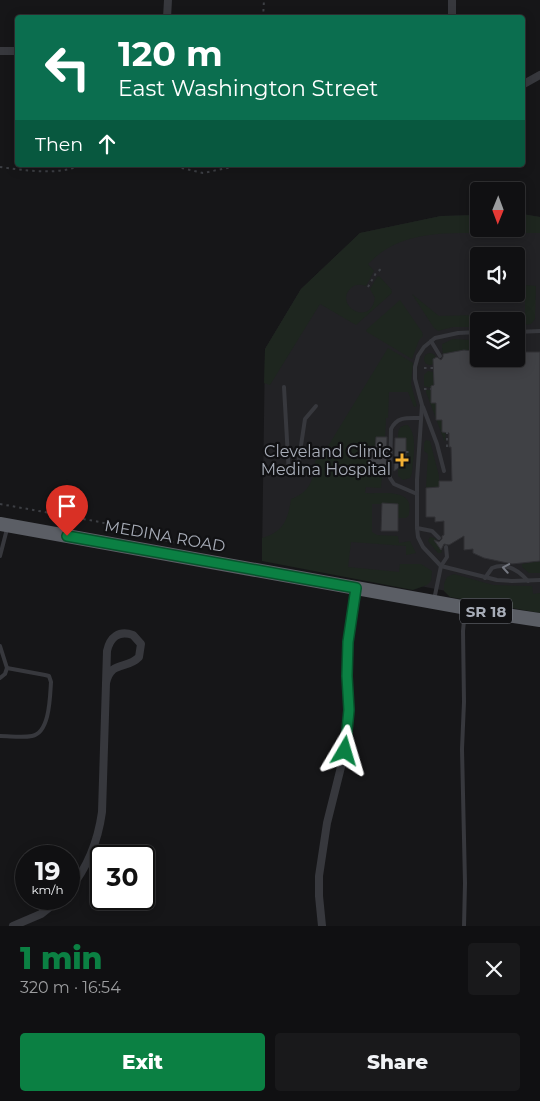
<!DOCTYPE html>
<meta charset="utf-8">
<style>
:root{--surface:#101012;--page:#19191b;--text:#f1f3f6;--muted:#9c9d9f;--line:#303032;--accent:#0b8043}
body{margin:0;font-family:Montserrat,sans-serif;background:var(--page);color:var(--text);height:100vh;display:flex;flex-direction:column;font-size:19px;white-space:nowrap}
*{box-sizing:border-box;margin:0}
p{font-size:16px;color:var(--muted)}
.icon{flex:none;width:28px;height:28px;fill:none;stroke:currentColor;stroke-width:2;stroke-linecap:round;stroke-linejoin:round}
.map{position:relative;height:926px;overflow:hidden}
.drawer{display:flex;flex-direction:column;background:var(--surface);flex:1}
.drawer>*{flex:none}
.banner{position:absolute;left:15px;top:15px;width:510px;height:152px;border-radius:5px;box-shadow:0 2px 12px #0003,0 0 0 1px var(--line);background:#0b6e4f;color:#fff;overflow:hidden}
.needle{width:32px;rotate:181deg}
.tools{position:absolute;left:470px;top:182px;display:grid;gap:10px}
.tools a{display:grid;place-items:center;width:55px;height:55px;border-radius:5px;background:var(--surface);box-shadow:0 2px 12px #0003,0 0 0 1px var(--line);font-size:25px}
.speed{position:absolute;left:15px;top:845px;display:flex;gap:10px;font-size:25px;font-weight:700;text-align:center}
.speed>*{display:grid;place-content:center;width:65px;height:65px;border-radius:50%;background:var(--surface);box-shadow:0 2px 12px #0003,0 0 0 1px var(--line);line-height:1}
.speed small{font-size:12px;font-weight:400}
.speed .limit{border:2px solid #111;border-radius:8px;background:#fff;color:#111}
.pin{position:absolute;display:grid;place-items:center;width:42px;height:42px;color:#fff;margin:-51px -21px;border-radius:50% 50% 50% 0;rotate:-45deg;box-shadow:0 0 5px #0007}
.pin .icon{rotate:45deg}
.me{position:absolute;width:55px;margin:-28px;rotate:7deg;stroke-linejoin:round;filter:drop-shadow(0 0 4px #0008)}
.turn{display:flex;align-items:center;gap:18px;height:105px;padding:0 20px;font-size:22px}
.turn .icon{width:65px;height:65px;stroke-width:2.5}
.turn b{display:block;font-size:35px;line-height:42px}
.then{display:flex;align-items:center;height:48px;padding:0 20px;background:#0003;gap:10px;font-size:19px}
.round{display:grid;place-items:center;flex:none;width:52px;height:52px;border-radius:5px;background:var(--page)}
.overview{display:flex;align-items:center;justify-content:space-between;height:85px;padding:0 20px}
h1{font-size:30px;font-weight:800;line-height:38px;color:var(--accent)}
.primary-button{display:flex;gap:10px;margin-top:auto;padding:10px 20px}
.primary-button a{flex:1;height:58px;border-radius:5px;background:var(--accent);color:#fff;font-size:20px;font-weight:800;line-height:58px;text-align:center}
.primary-button a+a{background:var(--page);color:var(--text)}
.map>svg:first-child{display:block}
.built{fill:#222225;fill-rule:evenodd}
.green{fill:#1e261f}
.building{fill:#404145;stroke:#303034}
.lines{fill:none;stroke-linecap:round;stroke-linejoin:round}
.path{stroke:#3d3f44;stroke-width:2;stroke-dasharray:2.5 4;stroke-linecap:butt}
.service{stroke:#37383d;stroke-width:4}
.minor{stroke:#37383d;stroke-width:8}
.trunk{stroke:#5b5e65;stroke-width:14}
.oneway{stroke:#757881}
.route-casing{stroke:#07532c;stroke-width:12}
.route{stroke:#0b8043;stroke-width:9}
.poi-dot{fill:#f2b134;stroke:#111113;stroke-width:2}
.labels{text-anchor:middle;dominant-baseline:central;stroke-width:4.5;stroke-linejoin:round;paint-order:stroke}
.shield{fill:#111113;stroke:#7b7e86;stroke-width:1}
.shield-label{font-size:15px;font-weight:bold;fill:#a8adb8}
.poi-label{font-size:16px;fill:#a8adb8;stroke:#111113;text-anchor:end}
.street-label{font-size:16px;fill:#a8adb8;stroke:#111113}
</style>
<div class="map">
<svg width="540" height="926" viewBox="0 0 540 926">
<rect width="100%" height="100%" fill="#161618"/>
<path class="built" d="M 516,213 L 540,217 L 540,606 L 462,594 L 262,556 L 265,349 L 301,289 L 360,233 L 441,216 L 479,215 L 479,229 L 516,229 ZM 479,256 L 516,256 L 516,294 L 479,294 ZM 479,321 L 516,321 L 516,359 L 479,359 Z"/>
<g class="green">
<path d="M 516,213 L 540,217 L 540,233 C 520,233 499,233 479,233 C 438,233 399,232 368,264 L 374,271 L 366,286 C 360,284 355,284 351,288 C 333,305 370,328 375,298 L 370,289 L 377,277 L 379,276 L 391,289 L 392,293 L 356,325 L 320,304 L 270,385 L 264,383 L 265,349 L 301,289 L 360,233 L 441,216 L 479,215 L 479,229 L 516,229 Z"/>
<path d="M 525,285 L 536,286 L 535,319 L 531,324 L 516,326 L 516,321 L 479,321 L 479,327 L 453,327 L 438,331 L 434,328 L 412,294 L 439,316 L 525,314 Z"/>
<path d="M 400,300 L 422,332 L 423,336 L 419,340 L 412,359 L 367,332 L 366,330 Z"/>
<path d="M 453,339 L 471,340 L 474,344 L 473,351 L 454,352 L 443,354 L 442,348 L 442,344 Z"/>
<path d="M 388,348 L 413,363 L 411,384 L 417,406 L 414,407 L 408,392 L 389,392 L 388,418 L 386,418 L 385,437 L 376,437 L 375,451 L 368,452 L 368,476 L 382,476 L 381,488 L 366,487 L 365,493 C 377,494 405,489 409,503 C 410,507 409,512 409,515 L 406,518 L 398,518 L 398,504 L 372,504 L 372,532 L 377,535 L 398,536 L 399,543 L 410,541 L 416,553 L 406,555 L 406,546 L 351,542 L 348,567 L 399,572 L 400,564 L 421,564 L 432,571 L 431,581 L 427,585 L 413,590 L 262,561 L 262,538 C 284,532 288,519 291,499 C 310,492 314,480 315,461 L 322,456 Z"/>
<circle cx="430" cy="359" r="6"/>
<path d="M 428,371 L 433,372 L 434,379 L 436,379 L 436,385 L 431,386 L 431,388 L 424,386 L 424,375 Z"/>
<path d="M 426,390 L 431,390 L 431,403 L 436,403 L 436,420 L 442,420 L 442,432 L 446,432 L 445,441 L 444,440 L 426,392 Z"/>
<path d="M 408,425 C 418,437 413,458 412,473 L 410,478 L 403,480 L 398,476 L 398,469 L 406,463 L 406,439 L 398,438 C 398,430 399,425 408,425 Z"/>
<path d="M 426,440 L 430,441 L 439,476 L 439,487 L 426,488 L 428,454 L 424,451 L 424,443 Z"/>
<path d="M 430,537 L 435,538 L 442,551 L 441,553 L 438,553 L 428,541 Z"/>
<path d="M 540,561 L 540,573 L 529,573 L 522,567 L 522,564 Z"/>
<path d="M 454,574 L 493,585 L 532,586 L 533,594 L 540,593 L 540,613 L 450,597 L 444,591 L 444,584 L 447,577 Z"/>
</g>
<g class="building">
<path d="M 464,350 L 473,351 L 475,354 L 479,354 L 479,359 L 516,359 L 516,352 L 540,352 L 540,561 L 512,564 L 484,558 L 473,553 L 473,549 L 464,550 L 464,536 L 449,545 L 444,544 L 441,550 L 434,540 L 439,542 L 442,539 L 442,536 L 444,535 L 444,521 L 435,522 L 435,517 L 426,517 L 426,488 L 439,487 L 439,481 L 452,481 L 451,447 L 449,447 L 449,433 L 442,432 L 442,420 L 436,420 L 436,403 L 431,403 L 431,386 L 434,385 L 433,359 L 437,357 L 441,360 L 443,357 L 443,354 Z"/>
<path d="M 376,437 L 387,437 L 386,474 L 368,476 L 368,451 L 375,451 Z"/>
<path d="M 395,438 L 406,438 L 406,463 L 394,471 Z"/>
<path d="M 382,503 L 398,504 L 398,531 L 381,531 Z"/>
</g>
<g class="lines">
<g class="path">
<path d="M 263,18 L 264,0"/>
<path d="M 169,165 L 203,173 L 232,167 L 252,165"/>
<path d="M 0,167 C 22,170 60,176 80,165"/>
<path d="M 368,287 L 376,273 L 381,269"/>
<path d="M 484,315 L 484,321"/>
<path d="M 424,368 L 433,368"/>
<path d="M 424,389 L 431,389"/>
<path d="M 447,447 L 447,432"/>
<path d="M 406,452 L 409,452"/>
<path d="M 0,504 L 100,522 L 179,544"/>
</g>
<g class="service">
<path d="M 479,332 L 458,333 L 435,338 L 424,347 L 418,356 L 415,367 L 415,379 L 422,405 L 417,480 L 417,528 L 418,537 L 423,547 L 441,566 L 497,580 L 512,581 L 540,580"/>
<path d="M 516,332 L 540,331"/>
<path d="M 431,341 L 440,356"/>
<path d="M 477,351 L 477,332"/>
<path d="M 284,387 L 289,475 L 295,475 L 297,472 L 305,419 L 316,406"/>
<path d="M 423,407 L 437,444 L 444,471"/>
<path d="M 417,494 L 394,484 L 390,478 L 391,429 C 397,416 408,418 421,418"/>
<path d="M 417,528 L 432,531 L 439,538"/>
<path d="M 0,556 L 7,529"/>
<path d="M 485,578 L 492,568 C 506,562 519,571 528,581"/>
<path d="M 434,600 L 441,566 L 447,557 L 446,547"/>
<path d="M 0,646 L 7,668 L 45,675 L 49,676 L 51,682 C 50,696 50,733 32,736 C 22,738 10,736 0,736"/>
<path d="M 0,678 L 5,674 L 7,668"/>
<path d="M 464,926 L 465,883 L 462,749 L 464,702 L 463,631 L 465,610"/>
</g>
<g class="minor">
<path d="M 167,18 L 168,0"/>
<path d="M 452,18 L 452,0"/>
<path d="M 0,51 L 18,51"/>
<path d="M 522,85 L 540,75"/>
<path d="M 69,890 C 88,867 98,841 102,812 L 107,651 C 110,637 119,630 133,635 L 141,644 L 139,657 C 127,670 111,660 106,683"/>
<path d="M 13,926 L 41,914 L 60,899"/>
<path d="M 322,926 L 319,896 L 319,876 L 327,823 L 345,751 L 349,710 L 347,676 L 348,642 L 356,588"/>
</g>
<path class="trunk" d="M 0,524 L 506,615 L 540,620"/>
</g>
<defs><path id="oneway-chevron" d="M-2-3.5L2.5 0L-2 3.5" fill="none" stroke-width="1.6" stroke-linecap="round" stroke-linejoin="round" transform="scale(1.25)"/></defs>
<use class="oneway" href="#oneway-chevron" transform="translate(506 568) rotate(-170)"/>
<g class="lines">
<defs>
<path id="route" d="M 67,536 L 356,588 L 348,642 L 347,676 L 349,710 L 345,751"/>
</defs>
<use href="#route" class="route-casing"/>
<use href="#route" class="route"/>
</g>
<path class="poi-dot" d="M399.5 452.5h5v5h5v5h-5v5h-5v-5h-5v-5h5z"/>
<g class="labels">
<rect class="shield" x="460" y="598.5" width="52" height="25" rx="4"/>
<g class="shield-label">
<text x="486" y="611">SR 18</text>
</g>
<g class="poi-label">
<text x="391" y="451">Cleveland Clinic<tspan x="391" dy="18">Medina Hospital</tspan></text>
</g>
<g class="street-label">
<text transform="translate(165 536) rotate(10)">MEDINA ROAD</text>
</g>
</g>
</svg>
<div class="tools">
<a><svg class="needle" viewBox="-14 -14 28 28"><path d="M0-13l5 13h-10z" fill="#e53935"/><path d="M0 13l5-13h-10z" fill="#9c9d9f"/></svg></a>
<a><svg class="icon" aria-label="sound" viewBox="0 0 24 24"><path d="M4 9h4l5-4v14l-5-4H4zM17 9q2 3 0 6"/></svg></a>
<a><svg class="icon" aria-label="layers" viewBox="0 0 24 24"><path d="M12 4l9 5-9 5-9-5zM3 14l9 5 9-5"/></svg></a>
</div>
<div class="speed"><div>19<small>km/h</small></div><div class="limit">30</div></div>
<div class="pin" style="left:67px;top:536px;background:#d93025"><svg class="icon" aria-label="arrive" viewBox="0 0 24 24"><path d="M6 21V4h12l-3 4 3 4H6"/></svg></div>
<svg class="me" style="left:345px;top:751px" viewBox="-20 -20 40 40"><path d="M0-17L14 15 0 8-14 15z" fill="#0b8043" stroke="#fff" stroke-width="4"/></svg>
<div class="banner">
<div class="turn"><svg class="icon" aria-label="left" viewBox="0 0 24 24"><path d="M17 20v-9H6M10 6l-5 5 5 5"/></svg><div><b>120 m</b>East Washington Street</div></div>
<div class="then">Then<svg class="icon" aria-label="ahead" viewBox="0 0 24 24"><path d="M12 20V5M6 11l6-6 6 6"/></svg></div>
</div>
</div>
<section class="drawer">
<div class="overview"><div><h1>1 min</h1><p>320 m · 16:54</p></div><a class="round"><svg class="icon" aria-label="close" viewBox="0 0 24 24"><path d="M6 6l12 12M18 6L6 18"/></svg></a></div>
<div class="primary-button"><a>Exit</a><a>Share</a></div>
</section>
